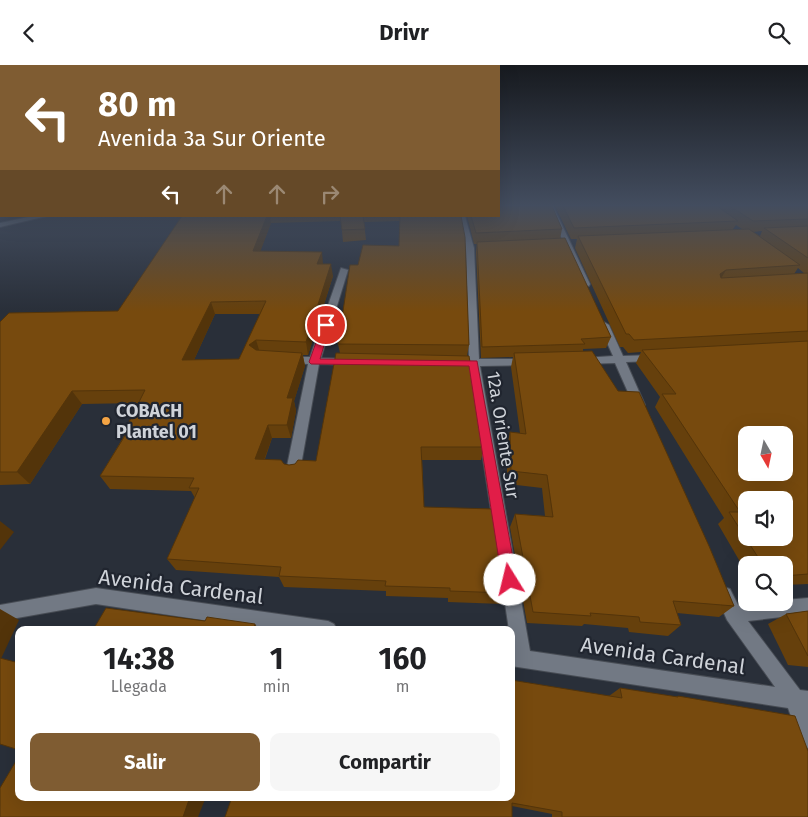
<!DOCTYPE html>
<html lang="es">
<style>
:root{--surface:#fff;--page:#f6f6f6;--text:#202124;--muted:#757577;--accent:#7f5c32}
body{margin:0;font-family:"Fira Sans",sans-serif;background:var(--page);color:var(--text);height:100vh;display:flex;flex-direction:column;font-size:19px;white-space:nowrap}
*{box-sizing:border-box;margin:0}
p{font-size:16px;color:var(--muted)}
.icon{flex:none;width:28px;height:28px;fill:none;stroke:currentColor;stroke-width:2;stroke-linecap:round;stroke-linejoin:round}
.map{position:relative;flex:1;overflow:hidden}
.drawer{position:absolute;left:15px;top:561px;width:500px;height:175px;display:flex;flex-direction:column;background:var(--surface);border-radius:10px;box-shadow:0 5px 20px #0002}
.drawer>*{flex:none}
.guide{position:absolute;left:0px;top:0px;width:500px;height:152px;box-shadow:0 5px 20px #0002;background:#7f5c32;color:#fff;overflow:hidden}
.needle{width:32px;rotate:171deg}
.fabs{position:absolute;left:738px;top:361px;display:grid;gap:10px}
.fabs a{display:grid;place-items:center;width:55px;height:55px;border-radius:10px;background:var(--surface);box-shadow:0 5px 20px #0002;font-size:25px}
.pin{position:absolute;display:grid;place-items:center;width:42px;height:42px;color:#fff;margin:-21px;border:2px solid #fff;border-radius:50%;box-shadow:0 1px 5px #0007}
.me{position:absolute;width:55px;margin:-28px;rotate:351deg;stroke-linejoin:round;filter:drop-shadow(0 0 4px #0008)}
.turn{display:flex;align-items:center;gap:18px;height:105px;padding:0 15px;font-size:22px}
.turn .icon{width:65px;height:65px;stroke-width:2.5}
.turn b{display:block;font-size:35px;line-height:42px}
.lanes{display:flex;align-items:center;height:48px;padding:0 15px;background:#0003;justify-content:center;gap:25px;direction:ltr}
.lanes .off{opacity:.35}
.eta{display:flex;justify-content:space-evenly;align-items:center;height:85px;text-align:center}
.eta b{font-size:30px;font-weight:700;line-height:35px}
.button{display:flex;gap:10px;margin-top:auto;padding:10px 15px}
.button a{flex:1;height:58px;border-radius:10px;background:var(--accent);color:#fff;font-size:20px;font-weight:700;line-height:58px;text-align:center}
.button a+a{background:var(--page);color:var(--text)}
header{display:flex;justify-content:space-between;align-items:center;height:65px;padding:0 15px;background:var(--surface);font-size:22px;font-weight:700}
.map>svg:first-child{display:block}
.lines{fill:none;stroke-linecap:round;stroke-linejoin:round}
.minor-casing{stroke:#474c54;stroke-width:2}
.minor{fill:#727984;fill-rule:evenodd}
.wall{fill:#66400c;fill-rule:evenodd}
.shaded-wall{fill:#53340a}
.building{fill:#774a0e;stroke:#53340a;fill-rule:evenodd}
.route{fill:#e11d48;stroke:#92132f}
.poi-dot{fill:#f4a444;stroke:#20252f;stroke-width:2}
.labels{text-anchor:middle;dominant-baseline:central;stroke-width:4.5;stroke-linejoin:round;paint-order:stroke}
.poi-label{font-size:18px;font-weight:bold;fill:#cfd3d9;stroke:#20252f;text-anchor:start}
.street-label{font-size:18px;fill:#cfd3d9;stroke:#20252f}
.near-street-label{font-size:21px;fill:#cfd3d9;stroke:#20252f}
</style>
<header><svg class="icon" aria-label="back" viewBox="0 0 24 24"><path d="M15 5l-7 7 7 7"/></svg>Drivr<svg class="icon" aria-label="search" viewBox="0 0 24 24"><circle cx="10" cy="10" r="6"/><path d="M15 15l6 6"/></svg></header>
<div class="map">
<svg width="808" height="752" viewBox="0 0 808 752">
<rect width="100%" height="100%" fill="#292f39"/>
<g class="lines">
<defs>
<g id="minor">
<path d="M 547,141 L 553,141 L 590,219 L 589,221 L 582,219 Z"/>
<path d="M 33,151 L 47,151 L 0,162 L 0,158 Z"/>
<path d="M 459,151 L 465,151 L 474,183 L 479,294 L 528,294 L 533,297 L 528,300 L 480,301 L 530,586 L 775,622 L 727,555 L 716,530 L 718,524 L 724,522 L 730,524 L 738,540 L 784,538 L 784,535 L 808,533 L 808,549 L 748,556 L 800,625 L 808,626 L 808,683 L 801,680 L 788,643 L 511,601 L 511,565 L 509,565 L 469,301 L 453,301 L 448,298 L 453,295 L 469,294 L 466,183 Z"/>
<path d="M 341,203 L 348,205 L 321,293 L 351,294 L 356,297 L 351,300 L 319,299 L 300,406 L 298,410 L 293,411 L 288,410 L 286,406 L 308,299 L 288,298 L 283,295 L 288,292 L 310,292 Z"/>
<path d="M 604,257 L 609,260 L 623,291 L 653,290 L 658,293 L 653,296 L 626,297 L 645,340 L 643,343 L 635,343 L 615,298 L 583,299 L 578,296 L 583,293 L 613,291 L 599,260 Z"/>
<path d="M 96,523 L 328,556 L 334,559 L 337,565 L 270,565 L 96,539 L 0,556 L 0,540 Z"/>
</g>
</defs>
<use href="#minor" class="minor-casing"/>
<use href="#minor" class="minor"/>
</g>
<g class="wall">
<path d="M 555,141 L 808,141 L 808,519 L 784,520 L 784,500 L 746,500 L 746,507 L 718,459 L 724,453 L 655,342 L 660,332 L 636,298 L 641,287 L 628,288 L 623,282 L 620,282 L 575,183 L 577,174 L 571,174 ZM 736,160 L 742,164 L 733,164 ZM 762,166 L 760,171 L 753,167 ZM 798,203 L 804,208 L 794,209 Z"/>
<path d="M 182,151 L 461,151 L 469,280 L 467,291 L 484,382 L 481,395 L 422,395 L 424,442 L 507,528 L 503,539 L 448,537 L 448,533 L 386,531 L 386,526 L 284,522 L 279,512 L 176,505 L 167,494 L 195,433 L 191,426 L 110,424 L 100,411 L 124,371 L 123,369 L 138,338 L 82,339 L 30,419 L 0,420 L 0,257 L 118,246 ZM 341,156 L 343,177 L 366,175 L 364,157 L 400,156 L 399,181 L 358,200 L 338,279 L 340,288 L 316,396 L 289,400 L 265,394 L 272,373 L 291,373 L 296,346 L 294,336 L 305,301 L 303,290 L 308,290 L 333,211 L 323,199 L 260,186 L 271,158 ZM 215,249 L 260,249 L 239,294 L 194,295 Z"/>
<path d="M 467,151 L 499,151 L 562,164 L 560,174 L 611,272 L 606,283 L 583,284 L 583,286 L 734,541 L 719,552 L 677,548 L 681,560 L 668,571 L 629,567 L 628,563 L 584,559 L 582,561 L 527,558 L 510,462 L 515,449 L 545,451 L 542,423 L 507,419 L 507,381 L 510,367 L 520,368 L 511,302 L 513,292 L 481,293 L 476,187 L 477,179 L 474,179 Z"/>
<path d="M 808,546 L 808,602 L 788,600 L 768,559 L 786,549 Z"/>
<path d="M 620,623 L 676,632 L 678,631 L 808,752 L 552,752 L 552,749 L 512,741 L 511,732 L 609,631 Z"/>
</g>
<g class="shaded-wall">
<path d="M 267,151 L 270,151 L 271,158 L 256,198 L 253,186 Z"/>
<path d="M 322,187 L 323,199 L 317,199 Z"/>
<path d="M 331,199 L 333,211 L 308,290 L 306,277 Z"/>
<path d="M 726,205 L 719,217 L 720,209 Z"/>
<path d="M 211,237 L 215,249 L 188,308 L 182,295 Z"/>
<path d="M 256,275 L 260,288 L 249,280 Z"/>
<path d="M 302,288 L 305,301 L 294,336 L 296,346 L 291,373 L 287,360 L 287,333 Z"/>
<path d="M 72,326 L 82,339 L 30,419 L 17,407 Z"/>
<path d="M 268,360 L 272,373 L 260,406 L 255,394 Z"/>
<path d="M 0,456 L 14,467 L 0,485 Z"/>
<path d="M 0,544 L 19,555 L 0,596 Z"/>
<path d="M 255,559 L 259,565 L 253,565 Z"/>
<path d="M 190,732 L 206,732 L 198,752 L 183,752 Z"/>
</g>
<g class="building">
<path d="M 499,141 L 552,141 L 562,164 L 476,168 L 471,151 L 499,151 Z"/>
<path d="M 563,141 L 717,141 L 738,156 L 574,163 Z"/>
<path d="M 730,141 L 808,141 L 808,154 L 753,156 Z"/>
<path d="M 182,151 L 267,151 L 253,186 L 322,187 L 317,199 L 331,199 L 306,277 L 256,275 L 249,280 L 256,285 L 302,288 L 287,333 L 293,333 L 287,360 L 268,360 L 255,394 L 281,395 L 284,399 L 289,400 L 295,399 L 298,395 L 316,396 L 336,288 L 469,291 L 484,382 L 421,382 L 424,442 L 494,444 L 507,528 L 450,526 L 450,523 L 385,521 L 386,516 L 279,511 L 281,502 L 167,494 L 199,423 L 189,423 L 194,413 L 100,411 L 126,369 L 123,369 L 145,325 L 72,326 L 17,407 L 0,407 L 0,257 L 9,248 L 118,246 ZM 266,236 L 239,294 L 182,295 L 211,237 Z"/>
<path d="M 340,151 L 363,151 L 365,164 L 342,165 Z"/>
<path d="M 400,151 L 461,151 L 465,172 L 469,280 L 338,279 L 350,200 L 358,200 L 363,180 L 399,181 Z"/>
<path d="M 808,161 L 808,193 L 764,163 Z"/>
<path d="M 749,164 L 800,200 L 726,205 L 720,209 L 721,213 L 808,208 L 808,266 L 634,275 L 629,269 L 626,269 L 578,171 Z"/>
<path d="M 565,173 L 611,272 L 581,274 L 585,279 L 482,282 L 477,177 Z"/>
<path d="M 808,276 L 808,509 L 784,511 L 784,500 L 763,500 L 729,447 L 740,447 L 662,329 L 676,329 L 642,285 ZM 746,370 L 784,370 L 784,408 L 746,408 ZM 746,435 L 784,435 L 784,472 L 746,472 Z"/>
<path d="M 592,286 L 618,326 L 639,327 L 709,481 L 734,541 L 673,536 L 681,560 L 640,557 L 639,552 L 590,548 L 591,551 L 533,547 L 515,449 L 553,452 L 547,410 L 511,406 L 510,367 L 526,369 L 514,288 Z"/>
<path d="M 106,543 L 205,556 L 207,552 L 255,559 L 253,565 L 93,565 Z"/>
<path d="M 808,546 L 808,591 L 786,549 Z"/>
<path d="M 0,593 L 19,598 L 19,685 L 0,679 Z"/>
<path d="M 511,615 L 622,633 L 620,623 L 678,632 L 678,631 L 795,651 L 808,686 L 808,752 L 562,752 L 562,747 L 512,738 L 512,752 L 225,752 L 232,732 L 511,732 Z"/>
<path d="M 19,691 L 19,732 L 190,732 L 183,752 L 0,752 L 0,723 Z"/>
</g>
<linearGradient id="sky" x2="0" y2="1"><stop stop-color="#171a1f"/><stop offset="0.57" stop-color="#434d5f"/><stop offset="1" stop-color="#434d5f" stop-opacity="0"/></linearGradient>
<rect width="808" height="246" fill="url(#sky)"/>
<path class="route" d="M 323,258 L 330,260 L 320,294 L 477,296 L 517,515 L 515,520 L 510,522 L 504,520 L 502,515 L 469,301 L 311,299 L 309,297 Z"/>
<circle class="poi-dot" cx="106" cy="356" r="5"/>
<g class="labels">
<g class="poi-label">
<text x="116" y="346">COBACH<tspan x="116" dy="21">Plantel 01</tspan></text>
</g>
<g class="street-label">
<text transform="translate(503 370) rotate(81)">12a. Oriente Sur</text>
</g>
<g class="near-street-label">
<text transform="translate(181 522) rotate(7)">Avenida Cardenal</text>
<text transform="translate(663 591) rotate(8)">Avenida Cardenal</text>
</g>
</g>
</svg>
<div class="fabs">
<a><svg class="needle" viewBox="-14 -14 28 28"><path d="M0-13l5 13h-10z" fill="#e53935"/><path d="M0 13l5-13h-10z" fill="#757577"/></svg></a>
<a><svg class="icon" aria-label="sound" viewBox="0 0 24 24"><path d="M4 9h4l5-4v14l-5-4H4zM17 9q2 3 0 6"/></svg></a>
<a><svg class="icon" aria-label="search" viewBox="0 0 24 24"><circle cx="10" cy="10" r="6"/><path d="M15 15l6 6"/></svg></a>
</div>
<div class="pin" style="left:326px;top:260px;background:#d93025"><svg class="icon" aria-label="arrive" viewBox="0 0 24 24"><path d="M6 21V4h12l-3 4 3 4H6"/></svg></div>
<svg class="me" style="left:510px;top:515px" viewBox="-20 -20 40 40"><circle r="19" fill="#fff"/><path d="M0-13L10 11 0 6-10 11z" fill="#e11d48"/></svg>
<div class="guide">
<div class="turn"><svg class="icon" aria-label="left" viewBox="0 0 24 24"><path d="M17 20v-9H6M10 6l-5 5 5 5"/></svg><div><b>80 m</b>Avenida 3a Sur Oriente</div></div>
<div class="lanes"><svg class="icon" aria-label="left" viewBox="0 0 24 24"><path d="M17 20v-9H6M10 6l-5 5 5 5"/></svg><svg class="icon off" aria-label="ahead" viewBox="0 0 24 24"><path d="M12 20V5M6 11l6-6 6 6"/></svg><svg class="icon off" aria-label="ahead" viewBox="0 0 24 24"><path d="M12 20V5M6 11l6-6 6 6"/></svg><svg class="icon off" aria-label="right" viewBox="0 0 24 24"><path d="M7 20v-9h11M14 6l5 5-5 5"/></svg></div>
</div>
<section class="drawer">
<div class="eta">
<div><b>14:38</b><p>Llegada</p></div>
<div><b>1</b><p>min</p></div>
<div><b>160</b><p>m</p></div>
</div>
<div class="button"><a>Salir</a><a>Compartir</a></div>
</section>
</div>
